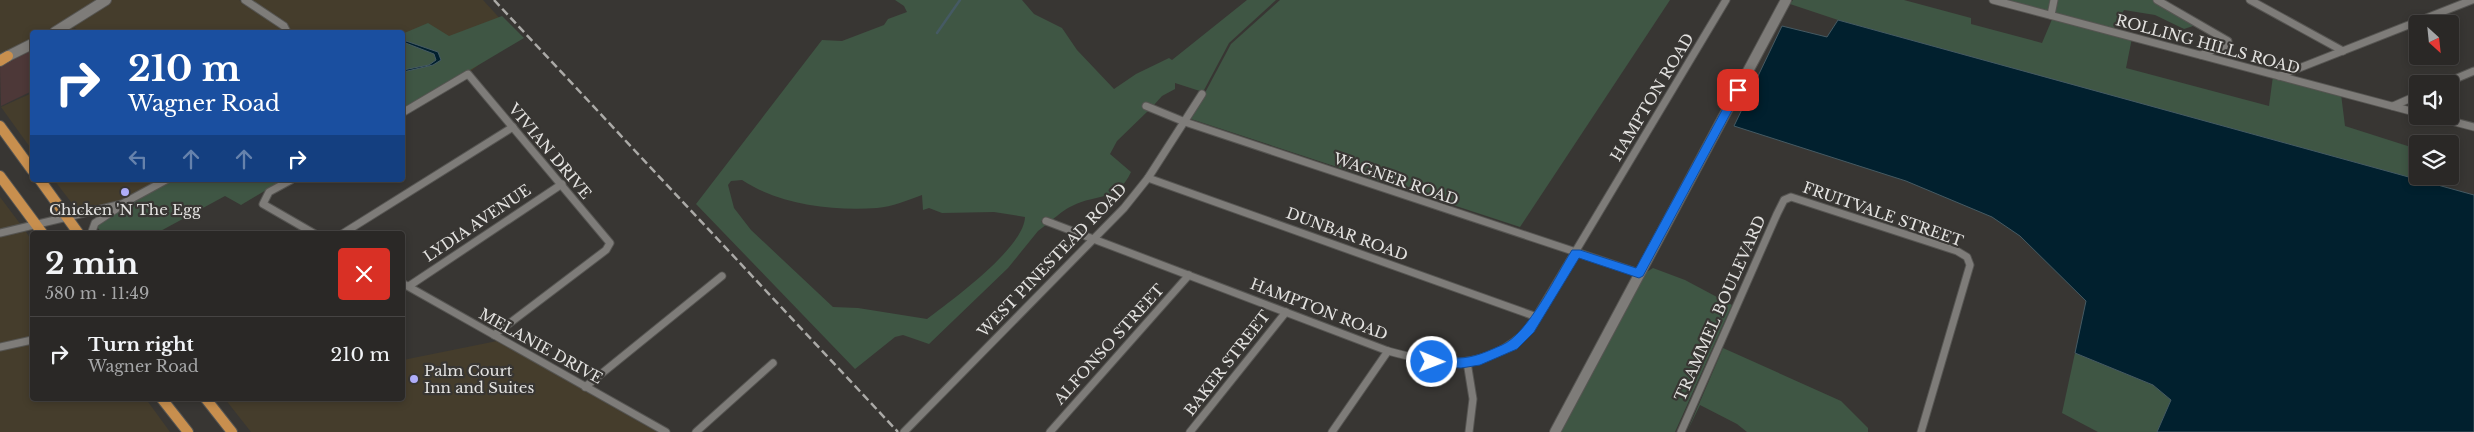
<!DOCTYPE html>
<meta charset="utf-8">
<style>
:root{--surface:#2a2826;--page:#32302e;--text:#f1f3f6;--muted:#a5a6a7;--line:#464443}
body{margin:0;font-family:"Libre Baskerville",serif;background:var(--page);color:var(--text);height:100vh;display:flex;flex-direction:column;font-size:19px;white-space:nowrap}
*{box-sizing:border-box;margin:0}
p{font-size:16px;color:var(--muted)}
.icon{flex:none;width:28px;height:28px;fill:none;stroke:currentColor;stroke-width:2;stroke-linecap:round;stroke-linejoin:round}
.map{position:relative;flex:1;overflow:hidden}
.drawer{position:absolute;left:30px;top:231px;width:375px;height:170px;display:flex;flex-direction:column;background:var(--surface);border-radius:5px;box-shadow:0 2px 8px #0003,0 0 0 1px var(--line)}
.drawer>*{flex:none}
.guide{position:absolute;left:30px;top:30px;width:375px;height:152px;border-radius:5px;box-shadow:0 2px 8px #0003,0 0 0 1px var(--line);background:#1a4fa0;color:#fff;overflow:hidden}
.needle{width:32px;rotate:153deg}
.controls{position:absolute;left:2409px;top:15px;display:grid;gap:10px}
.controls a{display:grid;place-items:center;width:50px;height:50px;border-radius:5px;background:var(--surface);box-shadow:0 2px 8px #0003,0 0 0 1px var(--line);font-size:25px}
.pin{position:absolute;display:grid;place-items:center;width:42px;height:42px;color:#fff;margin:-21px;border-radius:10px;box-shadow:0 2px 8px #0006}
.me{position:absolute;width:55px;margin:-28px;rotate:91deg;stroke-linejoin:round;filter:drop-shadow(0 0 4px #0008)}
.turn{display:flex;align-items:center;gap:18px;height:105px;padding:0 15px;font-size:22px}
.turn .icon{width:65px;height:65px;stroke-width:2.5}
.turn b{display:block;font-size:35px;line-height:42px}
.lanes{display:flex;align-items:center;height:48px;padding:0 15px;background:#0003;justify-content:center;gap:25px;direction:ltr}
.lanes .off{opacity:.35}
.round{display:grid;place-items:center;flex:none;width:52px;height:52px;border-radius:5px;background:var(--page)}
.summary{display:flex;align-items:center;justify-content:space-between;height:85px;padding:0 15px}
h1{font-size:30px;font-weight:700;line-height:38px}
ul{padding:0;list-style:none}
li{display:flex;align-items:center;gap:15px;height:75px;padding:0 15px;border-top:1px solid var(--line)}
li div{flex:1}
li b{display:block;font-size:19px}
li em{font-style:normal}
.map>svg:first-child{display:block}
.commercial{fill:#453d2c}
.medical{fill:#4d3838}
.green{fill:#3f5644;fill-rule:evenodd}
.water{fill:#01202e;stroke:#455a63}
.lines{fill:none;stroke-linecap:round;stroke-linejoin:round}
.stream{stroke:#455a63;stroke-width:2.5}
.street-casing{stroke:#565552;stroke-width:9}
.secondary-casing{stroke:#565552;stroke-width:12}
.primary-casing{stroke:#565552;stroke-width:12}
.street{stroke:#7e7c79;stroke-width:7}
.secondary{stroke:#7e7c79;stroke-width:10}
.primary{stroke:#c88f4e;stroke-width:10}
.rail{stroke:#abaaa7;stroke-width:2.5;stroke-dasharray:8 4;stroke-linecap:butt}
.route{fill:#1a73e8;stroke:#114b97}
.poi-dot{fill:#b0aefa;stroke:#383633;stroke-width:2}
.labels{text-anchor:middle;dominant-baseline:central;stroke-width:4.5;stroke-linejoin:round;paint-order:stroke}
.street-label{font-size:15px;fill:#e3e2e0;stroke:#383633}
.poi-label{font-size:15px;fill:#e3e2e0;stroke:#383633}
</style>
<div class="map">
<svg width="2474" height="432" viewBox="0 0 2474 432">
<rect width="100%" height="100%" fill="#383633"/>
<g class="commercial">
<path d="M 0,0 L 103,0 L 51,32 L 32,32 L 32,42 L 0,57 Z"/>
<path d="M 110,0 L 239,0 L 281,28 L 283,32 L 80,32 L 75,28 L 62,32 Z"/>
<path d="M 250,0 L 483,0 L 515,35 L 470,72 L 403,111 L 402,32 L 291,32 L 287,25 Z"/>
<path d="M 32,93 L 32,150 L 1,107 Z"/>
<path d="M 54,180 L 162,180 L 123,201 L 78,211 Z"/>
<path d="M 0,197 L 21,225 L 0,231 Z"/>
<path d="M 24,229 L 32,241 L 32,337 L 0,344 L 0,236 Z"/>
<path d="M 497,341 L 657,432 L 251,432 L 225,399 L 402,399 L 403,360 Z"/>
<path d="M 32,343 L 32,399 L 146,399 L 170,432 L 0,432 L 0,350 Z"/>
</g>
<path class="medical" d="M 32,50 L 32,91 L 1,106 L 0,66 Z"/>
<g class="green">
<path d="M 895,0 L 1022,0 L 1034,14 L 1062,28 L 1077,50 L 1114,89 L 1136,74 L 1169,58 L 1172,60 L 1247,0 L 1276,0 L 1229,43 L 1203,92 L 1175,83 L 1175,89 L 1162,96 L 1153,106 L 1145,103 L 1142,106 L 1149,110 L 1117,141 L 1110,154 L 1131,172 C 1117,202 1098,193 1072,206 C 1065,209 1058,215 1052,220 L 1044,217 L 1041,222 L 1047,224 L 1038,231 L 1008,268 L 929,344 L 903,335 L 895,337 L 855,369 L 696,204 L 822,40 L 842,41 L 884,25 L 888,19 L 907,12 L 904,6 ZM 742,180 C 780,205 833,211 877,208 C 892,207 908,200 922,195 L 923,210 L 929,208 L 942,213 L 994,212 L 1025,217 C 1024,248 952,300 927,319 L 858,308 L 833,307 L 751,230 L 734,208 L 728,185 L 731,181 Z"/>
<path d="M 1280,0 L 1670,0 L 1520,227 L 1191,119 L 1231,44 Z"/>
<path d="M 1793,0 L 1904,0 L 1971,18 L 1971,24 L 2042,43 L 2053,17 L 2132,38 L 2126,68 L 2269,106 L 2273,76 L 2341,94 L 2345,126 L 2417,149 L 2418,176 L 2423,176 L 2424,182 L 1838,20 L 1790,4 Z"/>
<path d="M 1999,0 L 2050,0 L 2047,13 Z"/>
<path d="M 2058,0 L 2153,0 L 2199,24 L 2184,29 L 2155,15 L 2124,10 L 2113,30 L 2055,15 Z"/>
<path d="M 502,16 L 524,38 L 403,110 L 402,34 L 428,23 L 449,36 Z"/>
<path d="M 172,180 L 283,180 L 241,205 L 225,196 L 155,234 L 103,234 L 97,227 L 106,216 Z"/>
<path d="M 1653,268 L 1685,280 L 1732,305 L 1675,432 L 1561,432 L 1645,273 Z"/>
<path d="M 1723,348 L 1841,401 L 1868,428 L 1868,432 L 1747,432 L 1737,424 L 1700,405 L 1687,432 Z"/>
<path d="M 2075,353 L 2153,385 L 2171,400 L 2157,432 L 2098,432 L 2062,413 Z"/>
</g>
<g class="water">
<path d="M 1838,20 L 2474,195 L 2474,432 L 2157,432 L 2171,400 L 2153,385 L 2075,353 L 2086,301 L 2020,236 L 1992,217 L 1906,181 L 1734,126 L 1782,26 L 1827,37 Z"/>
<path d="M 403,40 L 438,52 L 441,60 L 433,65 L 403,72 L 403,70 L 429,65 L 436,60 L 434,54 L 403,42 Z"/>
</g>
<g class="lines">
<path class="stream" d="M 937,33 L 960,0"/>
<defs>
<g id="street">
<path d="M 245,0 L 284,26 L 287,32"/>
<path d="M 1993,0 L 2418,113"/>
<path d="M 2157,0 L 2228,41 L 2228,45 L 2201,55"/>
<path d="M 2250,0 L 2343,51"/>
<path d="M 2051,15 L 2054,0"/>
<path d="M 2279,76 L 2472,0"/>
<path d="M 2443,84 L 2474,71"/>
<path d="M 1146,106 L 1185,122 L 1639,273"/>
<path d="M 2393,106 L 2418,95"/>
<path d="M 402,113 L 468,74 L 610,243 L 606,250 L 494,335"/>
<path d="M 2432,116 L 2474,127"/>
<path d="M 1148,178 L 1537,317"/>
<path d="M 291,180 L 269,192 L 263,204 L 315,234"/>
<path d="M 1046,221 L 1388,351 C 1443,366 1485,372 1529,329 L 1726,0"/>
<path d="M 0,233 L 122,204 L 166,180"/>
<path d="M 91,234 L 95,223 L 116,209"/>
<path d="M 342,234 L 513,127"/>
<path d="M 402,283 L 666,432"/>
<path d="M 409,286 L 562,184"/>
<path d="M 0,347 L 32,340"/>
<path d="M 1467,362 L 1473,399 L 1469,432"/>
<path d="M 585,387 L 722,276"/>
<path d="M 696,432 L 773,363"/>
<path d="M 904,432 L 1124,208 L 1148,178 L 1202,94"/>
<path d="M 1050,432 L 1189,275"/>
<path d="M 1190,432 L 1286,312"/>
<path d="M 1332,432 L 1388,351"/>
<path d="M 1681,432 L 1777,214 L 1784,200 L 1791,197 L 1957,251 L 1967,257 L 1970,265 L 1921,432"/>
</g>
<g id="secondary">
<path d="M 55,32 L 106,0"/>
<path d="M 2,59 L 32,44"/>
<path d="M 1555,432 L 1786,0"/>
</g>
<g id="primary">
<path d="M 0,61 L 8,56"/>
<path d="M 0,126 L 32,170"/>
<path d="M 0,176 L 43,234"/>
<path d="M 40,180 L 79,234"/>
<path d="M 162,399 L 188,432"/>
<path d="M 206,399 L 232,432"/>
</g>
</defs>
<use href="#street" class="street-casing"/>
<use href="#secondary" class="secondary-casing"/>
<use href="#primary" class="primary-casing"/>
<use href="#street" class="street"/>
<use href="#secondary" class="secondary"/>
<use href="#primary" class="primary"/>
<path class="rail" d="M 494,0 L 898,432"/>
</g>
<path class="route" d="M 1738,87 L 1743,90 L 1643,276 L 1639,278 L 1579,258 L 1534,332 L 1517,349 L 1480,365 L 1461,368 L 1427,366 L 1425,362 C 1430,354 1449,358 1458,358 C 1474,358 1488,351 1502,345 C 1528,334 1556,275 1572,250 L 1580,250 L 1636,268 L 1733,90 Z"/>
<g class="poi-dot">
<circle cx="125" cy="192" r="5"/>
<circle cx="414" cy="379" r="5"/>
</g>
<g class="labels">
<g class="street-label">
<text transform="translate(2208 44) rotate(15)">ROLLING HILLS ROAD</text>
<text transform="translate(1652 97) rotate(-59)">HAMPTON ROAD</text>
<text transform="translate(550 151) rotate(50)">VIVIAN DRIVE</text>
<text transform="translate(1396 179) rotate(19)">WAGNER ROAD</text>
<text transform="translate(1883 214) rotate(19)">FRUITVALE STREET</text>
<text transform="translate(477 223) rotate(-34)">LYDIA AVENUE</text>
<text transform="translate(1347 234) rotate(20)">DUNBAR ROAD</text>
<text transform="translate(1052 260) rotate(-46)">WEST PINESTEAD ROAD</text>
<text transform="translate(1720 308) rotate(-66)">TRAMMEL BOULEVARD</text>
<text transform="translate(1319 309) rotate(21)">HAMPTON ROAD</text>
<text transform="translate(1109 344) rotate(-48)">ALFONSO STREET</text>
<text transform="translate(541 346) rotate(29)">MELANIE DRIVE</text>
<text transform="translate(1227 363) rotate(-52)">BAKER STREET</text>
</g>
<g class="poi-label">
<text x="125" y="209">Chicken 'N The Egg</text>
<text x="424" y="370" text-anchor="start">Palm Court<tspan x="424" dy="17">Inn and Suites</tspan></text>
</g>
</g>
</svg>
<div class="controls">
<a><svg class="needle" viewBox="-14 -14 28 28"><path d="M0-13l5 13h-10z" fill="#e53935"/><path d="M0 13l5-13h-10z" fill="#a5a6a7"/></svg></a>
<a><svg class="icon" aria-label="sound" viewBox="0 0 24 24"><path d="M4 9h4l5-4v14l-5-4H4zM17 9q2 3 0 6"/></svg></a>
<a><svg class="icon" aria-label="layers" viewBox="0 0 24 24"><path d="M12 4l9 5-9 5-9-5zM3 14l9 5 9-5"/></svg></a>
</div>
<div class="pin" style="left:1738px;top:90px;background:#d93025"><svg class="icon" aria-label="arrive" viewBox="0 0 24 24"><path d="M6 21V4h12l-3 4 3 4H6"/></svg></div>
<svg class="me" style="left:1432px;top:362px" viewBox="-20 -20 40 40"><circle r="17" fill="#1a73e8" stroke="#fff" stroke-width="3"/><path d="M0-11L8 9 0 5-8 9z" fill="#fff"/></svg>
<div class="guide">
<div class="turn"><svg class="icon" aria-label="right" viewBox="0 0 24 24"><path d="M7 20v-9h11M14 6l5 5-5 5"/></svg><div><b>210 m</b>Wagner Road</div></div>
<div class="lanes"><svg class="icon off" aria-label="left" viewBox="0 0 24 24"><path d="M17 20v-9H6M10 6l-5 5 5 5"/></svg><svg class="icon off" aria-label="ahead" viewBox="0 0 24 24"><path d="M12 20V5M6 11l6-6 6 6"/></svg><svg class="icon off" aria-label="ahead" viewBox="0 0 24 24"><path d="M12 20V5M6 11l6-6 6 6"/></svg><svg class="icon" aria-label="right" viewBox="0 0 24 24"><path d="M7 20v-9h11M14 6l5 5-5 5"/></svg></div>
</div>
<section class="drawer">
<div class="summary"><div><h1>2 min</h1><p>580 m · 11:49</p></div><a class="round" style="background:#d93025;color:#fff"><svg class="icon" aria-label="close" viewBox="0 0 24 24"><path d="M6 6l12 12M18 6L6 18"/></svg></a></div>
<ul>
<li><svg class="icon" aria-label="right" viewBox="0 0 24 24"><path d="M7 20v-9h11M14 6l5 5-5 5"/></svg><div><b>Turn right</b><p>Wagner Road</p></div><em>210 m</em></li>
</ul>
</section>
</div>
